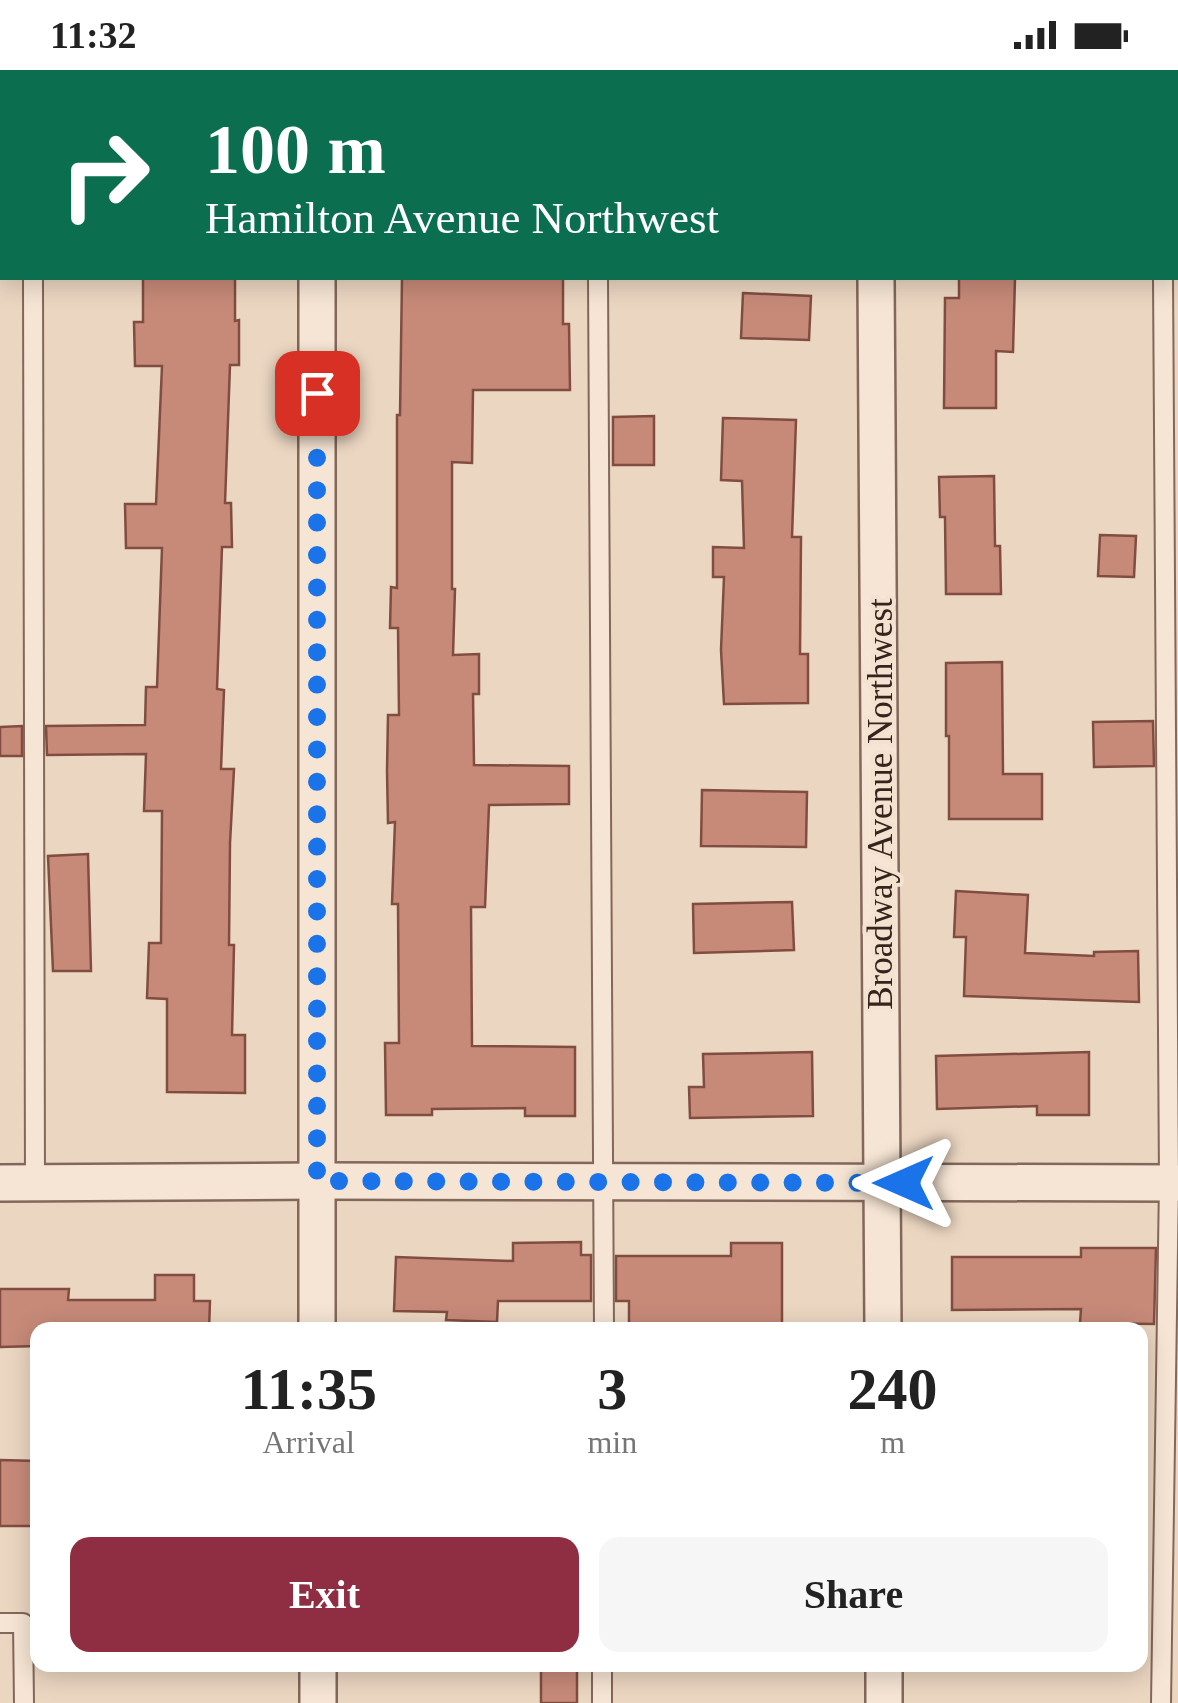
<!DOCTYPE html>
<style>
:root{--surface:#fff;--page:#f6f6f6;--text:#222;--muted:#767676;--accent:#8f2d42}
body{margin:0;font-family:Georgia,serif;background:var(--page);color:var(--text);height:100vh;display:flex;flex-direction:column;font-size:38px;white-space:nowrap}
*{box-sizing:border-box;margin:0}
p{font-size:32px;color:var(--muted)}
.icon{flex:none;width:55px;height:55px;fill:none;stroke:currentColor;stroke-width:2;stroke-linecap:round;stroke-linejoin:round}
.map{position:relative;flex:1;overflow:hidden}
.details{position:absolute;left:30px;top:1252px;width:1118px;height:350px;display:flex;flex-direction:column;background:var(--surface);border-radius:20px;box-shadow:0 5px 25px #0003}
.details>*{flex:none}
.top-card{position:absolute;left:0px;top:0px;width:1180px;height:210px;box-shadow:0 5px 25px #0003;background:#0b6e4f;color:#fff;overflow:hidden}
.pin{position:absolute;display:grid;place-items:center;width:85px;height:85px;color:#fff;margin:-42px;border-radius:20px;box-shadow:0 5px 15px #0006}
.me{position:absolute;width:110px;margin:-55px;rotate:270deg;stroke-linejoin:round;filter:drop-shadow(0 0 8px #0008)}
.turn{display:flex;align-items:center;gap:35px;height:210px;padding:0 40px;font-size:45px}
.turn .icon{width:130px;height:130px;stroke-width:2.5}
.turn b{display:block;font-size:70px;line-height:85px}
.eta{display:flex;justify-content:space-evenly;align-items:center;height:170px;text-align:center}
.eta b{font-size:60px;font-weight:700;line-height:70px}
.primary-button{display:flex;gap:20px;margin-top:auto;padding:20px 40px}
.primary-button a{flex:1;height:115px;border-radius:20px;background:var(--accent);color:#fff;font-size:40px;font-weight:700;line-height:115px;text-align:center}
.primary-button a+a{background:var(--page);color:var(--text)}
.status{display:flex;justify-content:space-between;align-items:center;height:70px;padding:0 50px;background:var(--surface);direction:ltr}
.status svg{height:28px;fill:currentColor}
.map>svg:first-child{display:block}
.building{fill:#c78a79;stroke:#814d41;stroke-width:2.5}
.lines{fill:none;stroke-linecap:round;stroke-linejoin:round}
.lane-casing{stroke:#83675a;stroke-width:22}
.street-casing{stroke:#83675a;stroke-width:40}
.lane{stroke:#f6e5d4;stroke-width:18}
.street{stroke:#f6e5d4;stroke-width:35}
.route{stroke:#1a73e8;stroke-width:18;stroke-dasharray:0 32.4}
.labels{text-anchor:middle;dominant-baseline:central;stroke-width:8;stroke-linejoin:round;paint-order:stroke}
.street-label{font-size:35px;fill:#34241d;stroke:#f3e2d0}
</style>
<div class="status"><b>11:32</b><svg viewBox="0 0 49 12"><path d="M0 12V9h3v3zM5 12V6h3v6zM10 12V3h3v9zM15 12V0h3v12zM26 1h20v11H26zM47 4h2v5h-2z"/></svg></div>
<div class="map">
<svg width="1178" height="1633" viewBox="0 0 1178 1633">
<rect width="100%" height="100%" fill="#ebd6c1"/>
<g class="building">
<path d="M 143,208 L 235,208 L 235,251 L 239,250 L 239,295 L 230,295 L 225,433 L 231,433 L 232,477 L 222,477 L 217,619 L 224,620 L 221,699 L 234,699 L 230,773 L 229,875 L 234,875 L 232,965 L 245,965 L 245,1023 L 167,1022 L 167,929 L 147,928 L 149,873 L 161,873 L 162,741 L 144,741 L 146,684 L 47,685 L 46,656 L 145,655 L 146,617 L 157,617 L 162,478 L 126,478 L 125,434 L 156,434 L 162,296 L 135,296 L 134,252 L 143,252 Z"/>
<path d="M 402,208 L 563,208 L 563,254 L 569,254 L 570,320 L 473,320 L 472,393 L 452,392 L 452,519 L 455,519 L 453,585 L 479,584 L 479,624 L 473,624 L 474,695 L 569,696 L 569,734 L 489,735 L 485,837 L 471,837 L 472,976 L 575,977 L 575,1046 L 525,1046 L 525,1038 L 432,1039 L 432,1045 L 386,1045 L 385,973 L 399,973 L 398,834 L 392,834 L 395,752 L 388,753 L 387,701 L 388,645 L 399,645 L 398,558 L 390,558 L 391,517 L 397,518 L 397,345 L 400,345 Z"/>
<path d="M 959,208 L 1015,208 L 1013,282 L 996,281 L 996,338 L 944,338 L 945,228 L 959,228 Z"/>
<path d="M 743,223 L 811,226 L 809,270 L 741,268 Z"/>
<path d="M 654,346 L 654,395 L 613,395 L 613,347 Z"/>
<path d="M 723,348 L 796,350 L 792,467 L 801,467 L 800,584 L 808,584 L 808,633 L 724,634 L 721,580 L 724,507 L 713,507 L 713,477 L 744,478 L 742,411 L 721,410 Z"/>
<path d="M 994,406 L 995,476 L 1000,476 L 1001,524 L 946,524 L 945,447 L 940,447 L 939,407 Z"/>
<path d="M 1100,465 L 1136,466 L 1134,507 L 1098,506 Z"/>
<path d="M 1002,592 L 1003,704 L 1042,704 L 1042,749 L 949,749 L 949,666 L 946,666 L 946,593 Z"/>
<path d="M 1153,651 L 1154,696 L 1094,697 L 1093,652 Z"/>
<path d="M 22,656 L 22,686 L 0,686 L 0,657 Z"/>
<path d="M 702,720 L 807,722 L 806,777 L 701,776 Z"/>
<path d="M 88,784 L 91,901 L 53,901 L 48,786 Z"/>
<path d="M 956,821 L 1028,825 L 1025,883 L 1094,886 L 1094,882 L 1138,881 L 1139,932 L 964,926 L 966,867 L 954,867 Z"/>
<path d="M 792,832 L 794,880 L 694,883 L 693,834 Z"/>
<path d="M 812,982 L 813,1046 L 690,1048 L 689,1017 L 704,1017 L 703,984 Z"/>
<path d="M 1089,982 L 1089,1045 L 1037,1045 L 1037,1036 L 937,1039 L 936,986 Z"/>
<path d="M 581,1172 L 581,1185 L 591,1185 L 591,1231 L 498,1231 L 497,1252 L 446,1250 L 447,1242 L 394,1241 L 396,1187 L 513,1191 L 513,1173 Z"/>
<path d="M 731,1173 L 782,1173 L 782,1260 L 629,1256 L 629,1231 L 616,1231 L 616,1186 L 731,1186 Z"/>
<path d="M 1081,1178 L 1156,1178 L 1154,1254 L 1080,1253 L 1081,1239 L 952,1240 L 952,1187 L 1081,1187 Z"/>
<path d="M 155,1205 L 194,1205 L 194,1231 L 210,1231 L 209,1260 L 38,1260 L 38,1276 L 0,1277 L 0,1219 L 69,1219 L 68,1230 L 155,1230 Z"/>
<path d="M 0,1390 L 38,1391 L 38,1456 L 0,1456 Z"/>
<path d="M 577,1595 L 577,1633 L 541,1633 L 541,1596 Z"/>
</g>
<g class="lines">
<defs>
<g id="lane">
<path d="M 33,0 L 33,2"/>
<path d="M 596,0 L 596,2"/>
<path d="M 1162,0 L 1162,2"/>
<path d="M 33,208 L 35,1112"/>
<path d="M 598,208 L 604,1260"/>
<path d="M 0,1553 L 23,1553 L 24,1633"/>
<path d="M 602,1633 L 602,1595"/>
<path d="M 1161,1633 L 1169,1113 L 1163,208"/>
</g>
<g id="street">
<path d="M 875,0 L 875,2"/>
<path d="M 318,2 L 318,0"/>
<path d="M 876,208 L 883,1260"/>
<path d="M 0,1113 L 317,1111 L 1178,1113"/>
<path d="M 317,1260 L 317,208"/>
<path d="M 318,1595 L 318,1633"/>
<path d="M 884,1595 L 884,1633"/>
</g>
</defs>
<use href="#lane" class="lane-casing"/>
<use href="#street" class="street-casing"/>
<use href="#lane" class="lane"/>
<use href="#street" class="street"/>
</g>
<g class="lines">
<path class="route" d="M 317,323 L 317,1111 L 904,1113"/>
</g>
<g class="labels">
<g class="street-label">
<text transform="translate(880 734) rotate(-90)">Broadway Avenue Northwest</text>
</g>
</g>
</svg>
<div class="pin" style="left:317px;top:323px;background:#d93025"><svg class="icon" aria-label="arrive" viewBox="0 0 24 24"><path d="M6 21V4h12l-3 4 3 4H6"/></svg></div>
<svg class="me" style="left:904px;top:1113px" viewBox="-20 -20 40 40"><path d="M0-17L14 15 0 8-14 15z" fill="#1a73e8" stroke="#fff" stroke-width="4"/></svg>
<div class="top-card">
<div class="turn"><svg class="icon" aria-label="right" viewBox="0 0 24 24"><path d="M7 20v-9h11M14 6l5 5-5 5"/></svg><div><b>100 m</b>Hamilton Avenue Northwest</div></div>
</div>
<section class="details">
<div class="eta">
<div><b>11:35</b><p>Arrival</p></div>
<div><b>3</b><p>min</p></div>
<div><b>240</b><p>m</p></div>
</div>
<div class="primary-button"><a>Exit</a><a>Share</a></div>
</section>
</div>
